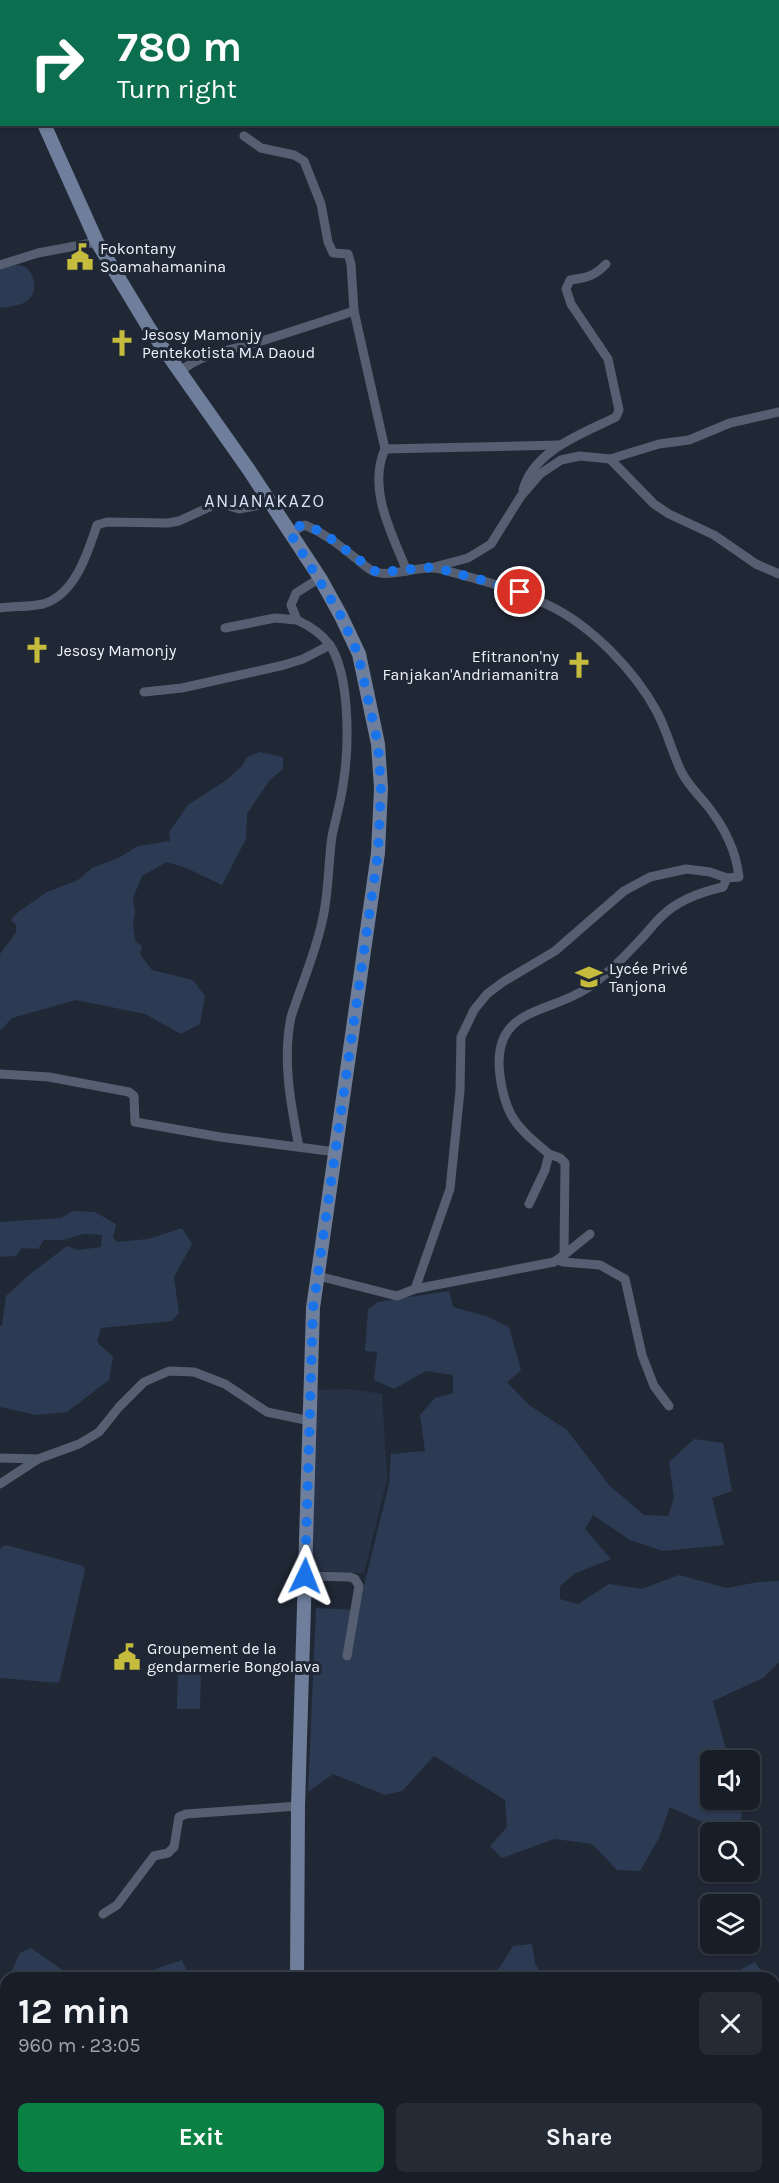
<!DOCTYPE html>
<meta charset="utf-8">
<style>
:root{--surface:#181e28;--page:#252b34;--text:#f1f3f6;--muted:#9fa2a8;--line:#363c45;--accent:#0b8043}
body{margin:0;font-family:Karla,sans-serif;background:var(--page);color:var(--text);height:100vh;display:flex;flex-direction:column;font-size:22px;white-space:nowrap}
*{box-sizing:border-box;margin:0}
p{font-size:20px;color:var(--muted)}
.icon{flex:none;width:33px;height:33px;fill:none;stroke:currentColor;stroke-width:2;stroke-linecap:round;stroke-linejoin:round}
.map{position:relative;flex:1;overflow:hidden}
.panel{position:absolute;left:0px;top:1972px;width:780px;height:212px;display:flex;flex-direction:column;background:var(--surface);border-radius:18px 18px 0 0;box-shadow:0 2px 4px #0004,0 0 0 2px var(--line)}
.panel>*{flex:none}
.banner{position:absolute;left:0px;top:0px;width:780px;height:126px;box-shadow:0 2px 4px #0004,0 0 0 2px var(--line);background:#0b6e4f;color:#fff;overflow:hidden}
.tools{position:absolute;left:700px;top:1750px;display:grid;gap:12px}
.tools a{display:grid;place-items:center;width:60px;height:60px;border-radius:9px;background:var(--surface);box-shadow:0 2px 4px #0004,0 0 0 2px var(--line);font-size:30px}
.pin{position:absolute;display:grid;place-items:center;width:51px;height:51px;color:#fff;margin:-26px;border:3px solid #fff;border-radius:50%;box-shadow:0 2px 6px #0007}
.me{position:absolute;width:66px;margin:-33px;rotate:2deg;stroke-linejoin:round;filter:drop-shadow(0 0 4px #0008)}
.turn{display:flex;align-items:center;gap:21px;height:126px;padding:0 18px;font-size:27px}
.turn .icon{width:78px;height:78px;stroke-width:2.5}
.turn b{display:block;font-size:42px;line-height:51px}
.round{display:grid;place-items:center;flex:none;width:63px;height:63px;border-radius:9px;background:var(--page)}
.head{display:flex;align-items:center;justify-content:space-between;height:102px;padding:0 18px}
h1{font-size:36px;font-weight:700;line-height:45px}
.primary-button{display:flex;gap:12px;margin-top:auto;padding:12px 18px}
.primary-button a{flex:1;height:69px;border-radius:9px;background:var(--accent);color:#fff;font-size:24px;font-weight:700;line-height:69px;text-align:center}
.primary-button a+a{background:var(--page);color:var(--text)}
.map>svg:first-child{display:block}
.built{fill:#273246}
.green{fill:#2d3a53}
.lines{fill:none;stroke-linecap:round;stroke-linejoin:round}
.minor{stroke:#555f71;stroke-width:9}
.secondary{stroke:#6e7e9b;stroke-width:14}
.route{stroke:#1a73e8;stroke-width:10;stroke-dasharray:0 18}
.labels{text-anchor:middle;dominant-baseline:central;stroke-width:6;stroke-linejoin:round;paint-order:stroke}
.poi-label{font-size:16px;fill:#ecf1fb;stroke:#202836;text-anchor:start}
.neighbourhood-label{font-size:18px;letter-spacing:1.5px;fill:#d4dff2;stroke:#202836}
</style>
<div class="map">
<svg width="779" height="2183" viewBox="0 0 779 2183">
<rect width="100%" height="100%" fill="#202836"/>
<g class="built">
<path d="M 350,1389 L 382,1394 L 387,1479 L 364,1573 L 309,1571 L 317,1390 Z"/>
<path d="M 130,2178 L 250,2178 L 246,2183 L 119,2183 Z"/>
</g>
<g class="green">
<path d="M 11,265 C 16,265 21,265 25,267 C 34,273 38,290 30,298 C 24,306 11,306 2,308 L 0,307 L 0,270 Z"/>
<path d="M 260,752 L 283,757 L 283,769 L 269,781 L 247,814 L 246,839 L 222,885 L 186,868 L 167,862 L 142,876 L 133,898 L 135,913 L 133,925 L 135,941 L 142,946 L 140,954 L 152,970 L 193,980 L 205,996 L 200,1024 L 181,1034 L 145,1014 L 76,1000 L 12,1018 L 0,1031 L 0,954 L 16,932 L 16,925 L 11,920 L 18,912 L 47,892 L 78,880 L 92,868 L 118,858 L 138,846 L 170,841 L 169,832 L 188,805 L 225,781 L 242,766 L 247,757 Z"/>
<path d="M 73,1211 L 95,1212 L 116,1224 L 113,1238 L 117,1242 L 148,1239 L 182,1228 L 192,1244 L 174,1277 L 179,1313 L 172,1321 L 101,1328 L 97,1342 L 113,1357 L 109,1380 L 67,1412 L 36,1415 L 0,1407 L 0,1326 L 2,1325 L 6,1296 L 29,1275 L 67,1246 L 78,1250 L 101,1247 L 102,1235 L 84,1234 L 63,1240 L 44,1240 L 38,1249 L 22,1248 L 16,1256 L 0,1257 L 0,1222 L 61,1218 Z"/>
<path d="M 449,1291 L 453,1307 L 486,1316 L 509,1327 L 521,1370 L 507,1382 L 529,1405 L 567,1430 L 609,1485 L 644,1515 L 668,1516 L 674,1498 L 669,1462 L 694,1439 L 723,1443 L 732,1491 L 712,1498 L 724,1545 L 663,1551 L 630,1540 L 593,1515 L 585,1529 L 611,1559 L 574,1574 L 560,1586 L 560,1599 L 578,1604 L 609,1584 L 642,1589 L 679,1575 L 727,1588 L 758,1582 L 779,1581 L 779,1662 L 763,1678 L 713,1701 L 729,1761 L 711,1761 L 711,1800 L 739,1800 L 742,1811 L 739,1833 L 726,1833 L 670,1807 L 659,1838 L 640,1871 L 617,1870 L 592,1844 L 555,1839 L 502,1858 L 490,1846 L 507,1827 L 505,1800 L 434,1756 L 402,1791 L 385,1795 L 333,1774 L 308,1792 L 316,1608 L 358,1610 L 389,1484 L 391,1454 L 425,1451 L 420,1415 L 435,1398 L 453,1393 L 453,1375 L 426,1371 L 394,1389 L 374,1380 L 377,1352 L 365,1351 L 368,1309 L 378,1302 Z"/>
<path d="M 6,1545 L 83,1566 L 85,1570 L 59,1683 L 0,1678 L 0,1551 L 1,1547 Z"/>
<path d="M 178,1666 L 201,1667 L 200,1709 L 177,1709 Z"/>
<path d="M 532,1944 L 535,1963 L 543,1978 L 488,1978 L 500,1967 L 513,1946 Z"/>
<path d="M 31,1948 L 74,1978 L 8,1978 L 20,1953 Z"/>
<path d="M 182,1960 L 190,1978 L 118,1978 L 138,1975 Z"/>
<path d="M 755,1962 L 766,1978 L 724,1978 Z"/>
<path d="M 774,1991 L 776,1993 L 775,2013 L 779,2013 L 779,2183 L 769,2183 L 770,2178 L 774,2178 L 779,2128 L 774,2099 Z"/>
<path d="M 0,2082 L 6,2082 L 6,2144 L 0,2147 Z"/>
<path d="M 482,2178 L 598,2178 L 596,2183 L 483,2183 Z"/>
</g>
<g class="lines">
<g class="minor">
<path d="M 244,136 L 261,148 L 294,155 L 304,161 L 321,204 L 328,242 L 333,253 L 348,254 L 351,264 L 354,311 L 385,449 C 367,489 392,534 407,571"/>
<path d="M 0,265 L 38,253 L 97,242"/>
<path d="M 181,371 C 202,353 229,351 255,343 C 288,333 321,322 354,311"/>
<path d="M 385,449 L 560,445"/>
<path d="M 610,459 L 654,504 L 669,514 L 714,535 L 756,564 L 779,574"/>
<path d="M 523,490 C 534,450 582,434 616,417 L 619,410 L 608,359 L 571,304 L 566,289 L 570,280 C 586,278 595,276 606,264"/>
<path d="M 290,533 L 305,525 C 324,533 338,544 354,557 C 360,561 366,568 373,571 C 390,579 420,564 440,569 C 477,579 514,588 548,605 C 591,625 635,671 657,712 C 667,731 672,752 681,771 C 688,785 697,793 706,804 C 723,825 736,850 739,877 L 727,878 L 710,872 L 686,869 L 650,877 L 624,891 L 555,951 L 503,982 L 487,994 L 474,1010 L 461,1037 L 460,1091 L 450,1189 L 415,1289"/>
<path d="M 434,567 L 468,558 L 491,544 L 521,496 L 540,474 L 561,460 L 580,456 L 610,459 L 659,444 L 689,440 L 730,423 L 779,412"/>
<path d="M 0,608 C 14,606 30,607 43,604 C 75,595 88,552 97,525 L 107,522 L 168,523 L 179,521 L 214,505 L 223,504 L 239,509 L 271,503"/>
<path d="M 225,628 L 275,618 L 297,620"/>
<path d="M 144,692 L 182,688 L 284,665 L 303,659 L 330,645"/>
<path d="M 0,1074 L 49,1077 L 129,1092 L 134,1096 L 135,1122 L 220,1137 L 336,1152"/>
<path d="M 299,1147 C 291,1105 282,1061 291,1017 C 301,986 315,954 322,922 C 329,894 328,864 332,836 C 336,817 342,798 344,778 C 349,744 350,673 329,644 C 321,633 310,626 297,620 L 291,605 L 296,593 L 320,578"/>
<path d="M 529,1204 L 545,1170 L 549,1154 C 517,1127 506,1118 500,1076 C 491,1008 545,1015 586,989 C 594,984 601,977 608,972 C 619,962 630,951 640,940 C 648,932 654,923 662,916 C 678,900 701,892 723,887 L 727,878"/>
<path d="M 564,1255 L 590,1234"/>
<path d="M 558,1260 L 563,1262 L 600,1265 L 625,1279 L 642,1355 L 654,1386 L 669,1406"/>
<path d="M 318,1276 L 397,1296 L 415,1289 L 554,1262 L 564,1255 L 565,1163 L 560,1158 L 549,1154"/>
<path d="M 0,1458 L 38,1459 L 79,1444 L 99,1432 L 119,1407 L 144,1382 L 169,1371 L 194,1372 L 225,1384 L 267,1412 L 310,1421"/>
<path d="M 0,1484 L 38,1459"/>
<path d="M 305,1576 L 350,1577 L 355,1579 L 359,1586 L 347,1656"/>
<path d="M 103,1914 L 117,1905 L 154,1856 L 168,1853 L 174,1847 L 179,1817 L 186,1814 L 298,1806"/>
<path d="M 431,2179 L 431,2183"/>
<path d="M 110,2183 L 116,2178"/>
</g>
<g class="secondary">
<path d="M 0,31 L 2,34"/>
<path d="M 44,124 L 97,242 L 149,328 L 249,470 L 320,578 L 341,616 L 359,654 L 378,744 L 381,788 L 378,853 L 313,1308 L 298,1806 L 297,1978"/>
<path d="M 299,2178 L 299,2183"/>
</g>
</g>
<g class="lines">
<path class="route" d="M 305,1576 L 313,1308 L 378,853 L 381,788 L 378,744 L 358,654 L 341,616 L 290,533 L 301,525 L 305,525 L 322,532 L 374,571 L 384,572 L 433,567 L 489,582 L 520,592"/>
</g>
<defs>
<symbol id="civic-bare" viewBox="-9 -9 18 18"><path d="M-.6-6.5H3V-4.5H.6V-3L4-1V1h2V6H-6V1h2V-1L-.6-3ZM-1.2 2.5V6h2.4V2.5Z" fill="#c5bc3d" stroke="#202836" stroke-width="2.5" paint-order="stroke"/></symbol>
<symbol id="church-bare" viewBox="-9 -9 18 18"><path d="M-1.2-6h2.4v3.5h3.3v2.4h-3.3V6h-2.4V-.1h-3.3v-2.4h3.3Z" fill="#c5bc3d" stroke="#202836" stroke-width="2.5" paint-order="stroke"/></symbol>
<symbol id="school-bare" viewBox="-9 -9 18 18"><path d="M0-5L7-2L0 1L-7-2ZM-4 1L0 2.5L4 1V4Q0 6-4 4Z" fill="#c5bc3d" stroke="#202836" stroke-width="2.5" paint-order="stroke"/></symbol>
</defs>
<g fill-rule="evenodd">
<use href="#civic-bare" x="61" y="238" width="38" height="38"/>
<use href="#church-bare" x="103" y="324" width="38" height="38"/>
<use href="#church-bare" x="18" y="631" width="38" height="38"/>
<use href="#church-bare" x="560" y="646" width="38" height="38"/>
<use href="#school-bare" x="570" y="958" width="38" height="38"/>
<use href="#civic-bare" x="108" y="1638" width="38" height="38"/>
</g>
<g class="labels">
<g class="poi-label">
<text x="100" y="248">Fokontany<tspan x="100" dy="18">Soamahamanina</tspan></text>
<text x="142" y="334">Jesosy Mamonjy<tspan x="142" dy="18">Pentekotista M.A Daoud</tspan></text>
<text x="57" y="650">Jesosy Mamonjy</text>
<text x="559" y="656" text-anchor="end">Efitranon'ny<tspan x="559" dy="18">Fanjakan'Andriamanitra</tspan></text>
<text x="609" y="968">Lycée Privé<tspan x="609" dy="18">Tanjona</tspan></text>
<text x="147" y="1648">Groupement de la<tspan x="147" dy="18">gendarmerie Bongolava</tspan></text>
</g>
<g class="neighbourhood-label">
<text x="265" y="501">ANJANAKAZO</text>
</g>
</g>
</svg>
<div class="tools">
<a><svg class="icon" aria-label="sound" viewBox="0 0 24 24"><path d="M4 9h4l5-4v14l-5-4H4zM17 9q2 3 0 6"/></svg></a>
<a><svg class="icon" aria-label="search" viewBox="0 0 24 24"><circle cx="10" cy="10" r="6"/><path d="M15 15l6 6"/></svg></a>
<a><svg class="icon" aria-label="layers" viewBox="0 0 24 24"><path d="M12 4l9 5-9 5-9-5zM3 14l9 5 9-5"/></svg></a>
</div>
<div class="pin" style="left:520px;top:592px;background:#d93025"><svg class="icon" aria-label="arrive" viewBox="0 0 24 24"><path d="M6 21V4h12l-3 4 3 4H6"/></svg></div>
<svg class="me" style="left:305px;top:1576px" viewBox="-20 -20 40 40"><path d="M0-17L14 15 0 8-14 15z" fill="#1a73e8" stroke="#fff" stroke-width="4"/></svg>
<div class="banner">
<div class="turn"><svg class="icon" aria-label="right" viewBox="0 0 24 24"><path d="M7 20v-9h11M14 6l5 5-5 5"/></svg><div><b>780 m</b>Turn right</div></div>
</div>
<section class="panel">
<div class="head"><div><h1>12 min</h1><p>960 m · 23:05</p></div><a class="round"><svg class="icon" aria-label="close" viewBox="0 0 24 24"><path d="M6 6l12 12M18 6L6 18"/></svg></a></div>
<div class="primary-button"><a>Exit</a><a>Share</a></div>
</section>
</div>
